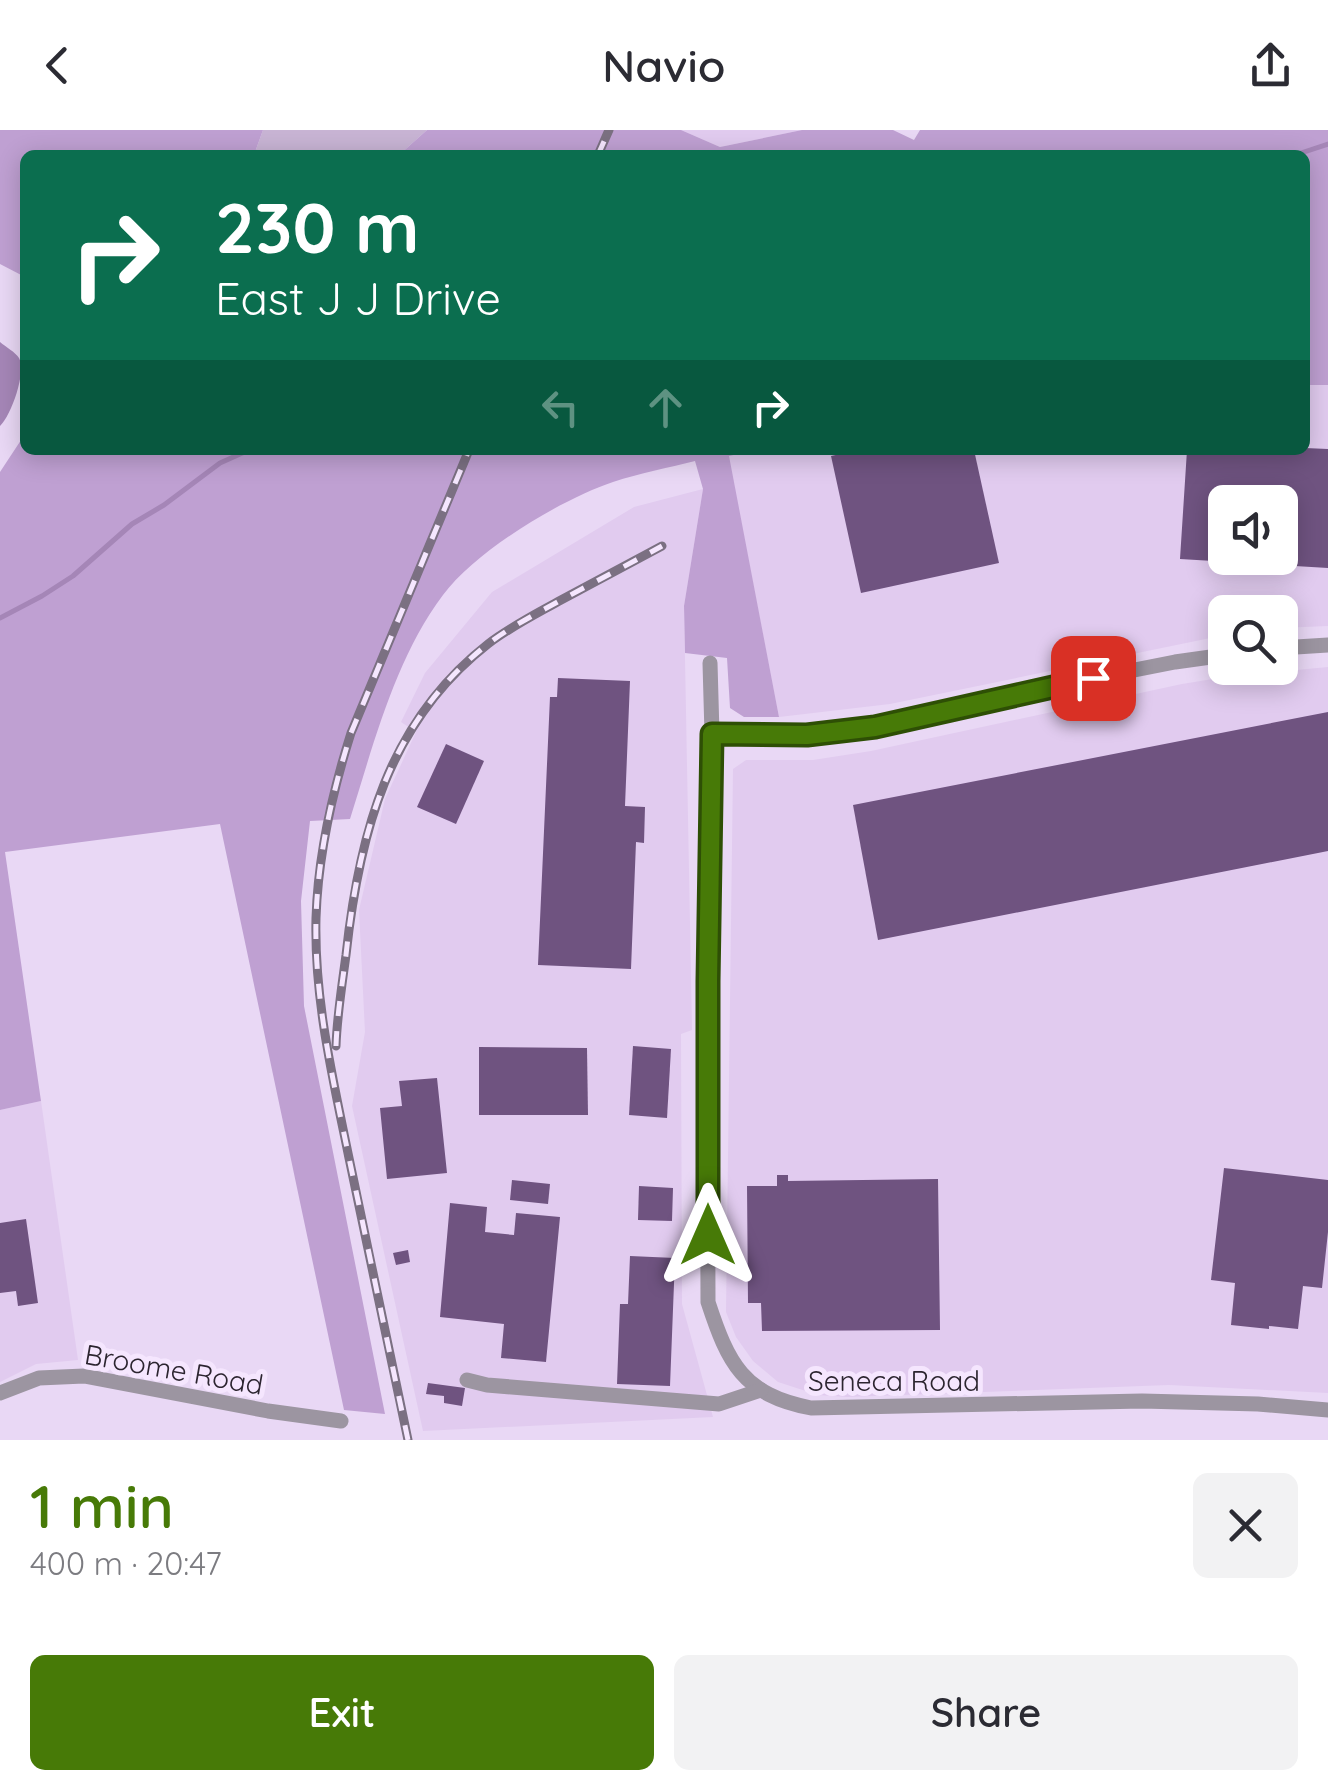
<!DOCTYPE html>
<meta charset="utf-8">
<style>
:root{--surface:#fff;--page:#f2f2f3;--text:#2b2b33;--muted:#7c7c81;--accent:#477a07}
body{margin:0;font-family:Quicksand,sans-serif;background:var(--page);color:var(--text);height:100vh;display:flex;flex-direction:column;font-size:38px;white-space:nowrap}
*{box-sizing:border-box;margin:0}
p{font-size:32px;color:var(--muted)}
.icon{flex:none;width:55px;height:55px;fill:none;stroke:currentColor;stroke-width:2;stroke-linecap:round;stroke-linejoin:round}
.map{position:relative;height:1310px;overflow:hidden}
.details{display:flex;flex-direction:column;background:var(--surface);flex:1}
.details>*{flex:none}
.guide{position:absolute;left:20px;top:20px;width:1290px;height:305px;border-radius:15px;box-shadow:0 5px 25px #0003;background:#0b6e4f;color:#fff;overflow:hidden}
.controls{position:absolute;left:1208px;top:355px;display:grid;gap:20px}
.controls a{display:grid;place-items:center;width:90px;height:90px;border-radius:15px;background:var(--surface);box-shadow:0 5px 25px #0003;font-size:50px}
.pin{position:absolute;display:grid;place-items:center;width:85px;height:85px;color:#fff;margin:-42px;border-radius:20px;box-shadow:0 5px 15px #0006}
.me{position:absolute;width:110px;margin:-55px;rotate:0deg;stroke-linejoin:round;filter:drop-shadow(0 0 8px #0008)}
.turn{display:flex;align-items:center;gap:35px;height:210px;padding:0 30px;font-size:45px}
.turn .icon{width:130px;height:130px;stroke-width:2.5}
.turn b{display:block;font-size:70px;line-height:85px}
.lanes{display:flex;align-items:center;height:95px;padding:0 30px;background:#0003;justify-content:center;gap:50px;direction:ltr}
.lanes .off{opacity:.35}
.round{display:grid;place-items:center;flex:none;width:105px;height:105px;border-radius:15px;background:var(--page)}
.headline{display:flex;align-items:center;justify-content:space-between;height:170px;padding:0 30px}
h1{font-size:60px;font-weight:600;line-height:75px;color:var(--accent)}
.primary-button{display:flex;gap:20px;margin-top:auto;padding:20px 30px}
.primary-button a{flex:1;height:115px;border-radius:15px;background:var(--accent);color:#fff;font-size:40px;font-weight:600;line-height:115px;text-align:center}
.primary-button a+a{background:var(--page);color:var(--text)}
header{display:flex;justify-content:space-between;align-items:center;height:130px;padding:0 30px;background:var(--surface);font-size:45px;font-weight:600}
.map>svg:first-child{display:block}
.built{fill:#e1cbef;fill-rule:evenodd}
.green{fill:#c8b4d4}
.forest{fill:#bfa0d2}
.water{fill:#a586b7}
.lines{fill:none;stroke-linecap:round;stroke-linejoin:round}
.stream{stroke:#a586b7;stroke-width:5}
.building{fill:#6f5380;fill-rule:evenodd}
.street{stroke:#9c95a1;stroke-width:15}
.rail-casing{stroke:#7b7082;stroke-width:9}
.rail{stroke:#f5e6fe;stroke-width:5;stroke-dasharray:15;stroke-linecap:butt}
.route-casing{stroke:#2e4f05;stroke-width:25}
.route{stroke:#477a07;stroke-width:18}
.labels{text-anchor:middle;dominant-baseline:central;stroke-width:10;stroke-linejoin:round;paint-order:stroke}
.street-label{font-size:28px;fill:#2c2530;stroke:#f5e6fe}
</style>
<header><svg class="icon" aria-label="back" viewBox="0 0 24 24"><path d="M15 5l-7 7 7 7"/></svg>Navio<svg class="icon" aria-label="share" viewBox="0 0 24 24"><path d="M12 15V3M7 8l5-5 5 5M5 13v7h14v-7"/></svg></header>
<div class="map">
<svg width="1328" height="1310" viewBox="0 0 1328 1310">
<rect width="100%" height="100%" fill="#e9d8f5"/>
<g class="built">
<path d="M 681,0 L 802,0 L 720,17 Z"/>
<path d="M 1305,255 L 1328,255 L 1328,496 L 1280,498 L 1280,482 L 1225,482 L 1225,505 L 890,574 L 779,587 L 728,325 L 757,320 L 1305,320 ZM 1225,372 L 1280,372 L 1280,428 L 1225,428 Z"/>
<path d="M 703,359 L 684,476 L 692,900 L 681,904 L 682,1174 L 713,1287 L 423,1301 L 352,976 L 365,902 L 359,780 L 385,669 L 416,602 L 401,592 L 425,543 L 492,462 L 634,377 Z"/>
<path d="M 1328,537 L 1328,1263 L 1169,1255 L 847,1267 L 818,1265 L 778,1252 L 753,1231 L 736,1207 L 726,1182 L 733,639 L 746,630 L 813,630 L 871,621 L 1182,554 L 1231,546 Z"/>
<path d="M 41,971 L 78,1230 L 36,1234 L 0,1252 L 0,980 Z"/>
</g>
<path class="green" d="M 263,0 L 427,0 L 399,25 L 254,25 Z"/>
<g class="forest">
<path d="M 0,0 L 263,0 L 254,25 L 25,25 L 25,147 L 0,134 Z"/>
<path d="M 427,0 L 681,0 L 720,17 L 802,0 L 893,0 L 914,10 L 920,0 L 1328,0 L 1328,255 L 1305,255 L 1305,25 L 399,25 Z"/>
<path d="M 25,304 L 25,320 L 757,320 L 729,326 L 779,587 L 744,587 L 730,578 L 727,528 L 685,523 L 684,476 L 703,359 L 695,331 C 668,338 640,343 613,352 C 560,370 477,420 443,465 C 395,529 374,613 350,689 L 310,691 L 301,771 L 304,876 L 385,1284 L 344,1280 L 220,694 L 5,722 L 41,971 L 0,980 L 0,342 Z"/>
</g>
<path class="water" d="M 0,212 C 6,217 15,222 19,228 C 27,241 11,286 0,296 Z"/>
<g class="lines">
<g class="stream">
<path d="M 1295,25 L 1328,14"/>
<path d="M 0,488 L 42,466 L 73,446 L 132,394 L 164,375 L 220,333 L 249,320"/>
</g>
</g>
<g class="building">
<path d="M 1305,318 L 1328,319 L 1328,438 L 1180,429 L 1187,320 L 1305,320 ZM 1225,372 L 1280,372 L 1280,428 L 1225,428 Z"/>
<path d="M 859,320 L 974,320 L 999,433 L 861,463 L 831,326 Z"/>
<path d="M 558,548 L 630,551 L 625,676 L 645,677 L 644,713 L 636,712 L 631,839 L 538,835 L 550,567 L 557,567 Z"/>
<path d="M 1328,582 L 1328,721 L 878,810 L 853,675 Z"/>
<path d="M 446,614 L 484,631 L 456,694 L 417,677 Z"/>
<path d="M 633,916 L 671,919 L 667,988 L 629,985 Z"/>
<path d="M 479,917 L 587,918 L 588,985 L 479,985 Z"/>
<path d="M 437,948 L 447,1043 L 387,1049 L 380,978 L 402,976 L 399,951 Z"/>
<path d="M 1224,1038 L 1328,1050 L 1328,1102 L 1322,1158 L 1303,1156 L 1298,1199 L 1269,1196 L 1269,1199 L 1231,1195 L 1235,1153 L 1211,1150 Z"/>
<path d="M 777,1045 L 788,1045 L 788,1051 L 938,1049 L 940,1200 L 762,1201 L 761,1173 L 748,1173 L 747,1056 L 777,1056 Z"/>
<path d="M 512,1050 L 550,1054 L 548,1074 L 510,1070 Z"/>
<path d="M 639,1056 L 673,1058 L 672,1091 L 638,1090 Z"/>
<path d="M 450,1073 L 487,1077 L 485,1102 L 514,1105 L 516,1083 L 560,1087 L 546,1232 L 501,1228 L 504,1194 L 440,1187 Z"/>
<path d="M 26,1089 L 38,1173 L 18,1176 L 16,1161 L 0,1163 L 0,1093 Z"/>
<path d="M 408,1120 L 410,1132 L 396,1135 L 393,1123 Z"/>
<path d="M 630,1126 L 675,1128 L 670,1256 L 617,1254 L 620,1174 L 628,1174 Z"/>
<path d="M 428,1253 L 465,1258 L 462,1276 L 444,1273 L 444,1266 L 426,1264 Z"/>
</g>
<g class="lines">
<g class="street">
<path d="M 1280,518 L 1328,515"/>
<path d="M 710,533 L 712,604 L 707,851 L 708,1172 C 728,1233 743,1265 811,1278 L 1142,1271 L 1258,1274 L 1328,1280"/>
<path d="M 712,604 L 807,605 L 875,597 L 1033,560 L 1175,532 L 1225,525"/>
<path d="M 467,1250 L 487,1255 L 719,1274 L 761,1260"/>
<path d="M 0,1263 L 39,1248 L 84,1246 L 268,1281 L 341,1291"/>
</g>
<defs>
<g id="rail">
<path d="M 598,25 L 609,0"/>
<path d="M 336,916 C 337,886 342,855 346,825 C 359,704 388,592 488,514 C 510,497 536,484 561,470 C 595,452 629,434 662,416"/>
<path d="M 408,1310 C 388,1216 369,1122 349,1028 C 333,949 314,870 316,788 C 318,725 332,663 351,603 L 469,320"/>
</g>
</defs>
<use href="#rail" class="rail-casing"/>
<use href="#rail" class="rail"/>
</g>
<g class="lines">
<defs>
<path id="route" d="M 708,1105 L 708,851 L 712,604 L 807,605 L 875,597 L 1093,548"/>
</defs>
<use href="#route" class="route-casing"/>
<use href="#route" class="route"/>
</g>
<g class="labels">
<g class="street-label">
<text transform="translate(174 1239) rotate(10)">Broome Road</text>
<text x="894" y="1250">Seneca Road</text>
</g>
</g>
</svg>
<div class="controls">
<a><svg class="icon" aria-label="sound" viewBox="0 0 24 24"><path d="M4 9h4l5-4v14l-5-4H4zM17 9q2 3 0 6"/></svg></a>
<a><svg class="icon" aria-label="search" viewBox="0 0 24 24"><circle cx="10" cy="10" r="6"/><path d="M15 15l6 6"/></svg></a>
</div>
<div class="pin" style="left:1093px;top:548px;background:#d93025"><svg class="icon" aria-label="arrive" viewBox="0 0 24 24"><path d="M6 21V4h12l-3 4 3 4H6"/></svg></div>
<svg class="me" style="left:708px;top:1105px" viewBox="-20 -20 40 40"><path d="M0-17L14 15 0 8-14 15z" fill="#477a07" stroke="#fff" stroke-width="4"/></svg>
<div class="guide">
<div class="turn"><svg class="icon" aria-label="right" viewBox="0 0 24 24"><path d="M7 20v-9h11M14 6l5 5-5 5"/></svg><div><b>230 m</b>East J J Drive</div></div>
<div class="lanes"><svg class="icon off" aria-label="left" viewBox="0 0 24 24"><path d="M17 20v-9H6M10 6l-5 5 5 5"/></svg><svg class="icon off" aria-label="ahead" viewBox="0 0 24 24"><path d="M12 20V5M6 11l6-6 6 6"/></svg><svg class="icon" aria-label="right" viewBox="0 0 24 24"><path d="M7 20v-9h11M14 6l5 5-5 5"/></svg></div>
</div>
</div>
<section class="details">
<div class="headline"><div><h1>1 min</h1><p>400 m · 20:47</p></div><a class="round"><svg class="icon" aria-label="close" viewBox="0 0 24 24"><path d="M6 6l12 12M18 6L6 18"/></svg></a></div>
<div class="primary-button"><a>Exit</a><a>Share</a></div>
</section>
